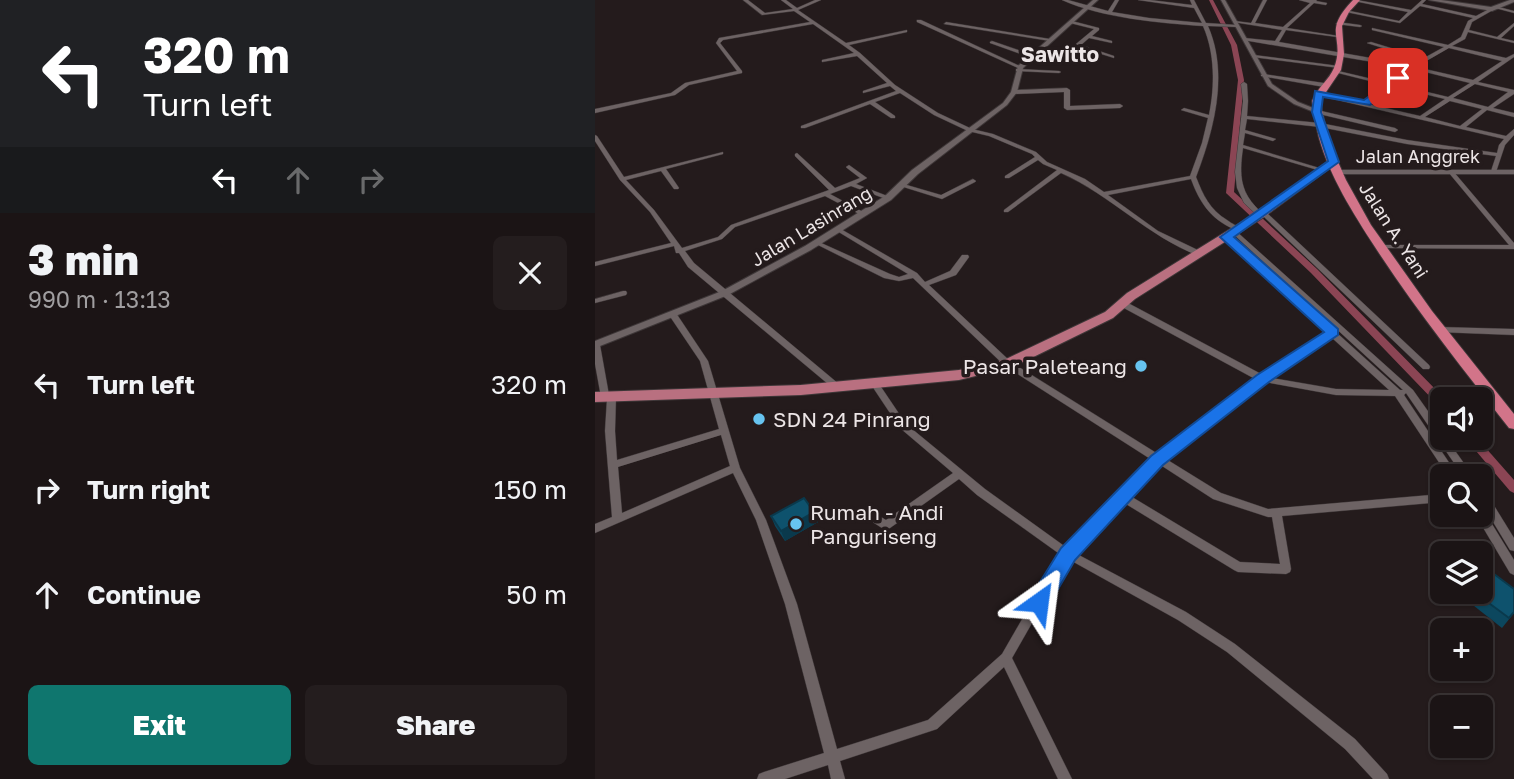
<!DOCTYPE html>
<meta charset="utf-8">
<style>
:root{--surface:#1b1415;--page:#241d1e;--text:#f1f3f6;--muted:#a09ea0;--line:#393334;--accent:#0f766e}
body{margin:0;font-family:"Golos Text",sans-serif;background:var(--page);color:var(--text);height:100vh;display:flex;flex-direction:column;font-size:26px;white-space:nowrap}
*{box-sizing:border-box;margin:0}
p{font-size:23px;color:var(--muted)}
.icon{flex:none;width:38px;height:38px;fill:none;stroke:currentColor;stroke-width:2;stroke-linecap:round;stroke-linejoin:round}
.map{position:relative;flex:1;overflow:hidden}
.panel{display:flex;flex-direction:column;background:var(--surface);width:595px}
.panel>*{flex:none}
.hud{background:#202124;color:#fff;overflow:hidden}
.fabs{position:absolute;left:835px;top:387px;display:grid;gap:14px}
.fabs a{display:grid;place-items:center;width:63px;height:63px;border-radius:10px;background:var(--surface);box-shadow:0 2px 5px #0004,0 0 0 2px var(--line);font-size:35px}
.pin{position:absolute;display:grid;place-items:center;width:60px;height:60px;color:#fff;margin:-30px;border-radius:14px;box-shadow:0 4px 10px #0006}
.me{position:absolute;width:77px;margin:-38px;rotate:31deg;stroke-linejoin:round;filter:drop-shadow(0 0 5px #0008)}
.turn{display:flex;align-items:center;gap:24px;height:147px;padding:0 28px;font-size:32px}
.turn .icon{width:91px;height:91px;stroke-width:2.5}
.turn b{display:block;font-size:49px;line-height:60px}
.lanes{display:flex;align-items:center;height:66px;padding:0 28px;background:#0003;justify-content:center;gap:35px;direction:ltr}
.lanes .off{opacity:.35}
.round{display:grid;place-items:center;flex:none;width:74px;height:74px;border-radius:10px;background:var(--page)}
.head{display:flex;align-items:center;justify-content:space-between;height:119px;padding:0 28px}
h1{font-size:42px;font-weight:800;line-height:52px}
.primary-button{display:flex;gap:14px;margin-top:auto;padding:14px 28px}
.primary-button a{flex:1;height:80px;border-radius:10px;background:var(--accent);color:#fff;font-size:28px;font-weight:800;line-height:80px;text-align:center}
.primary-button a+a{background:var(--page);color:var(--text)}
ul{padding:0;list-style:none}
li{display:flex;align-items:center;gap:21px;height:105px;padding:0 28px}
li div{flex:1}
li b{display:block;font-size:26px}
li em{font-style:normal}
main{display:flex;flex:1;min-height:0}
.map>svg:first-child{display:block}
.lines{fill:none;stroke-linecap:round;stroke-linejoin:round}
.canal{fill:#8b4554;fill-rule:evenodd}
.minor-casing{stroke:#3e3738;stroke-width:1}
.tertiary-casing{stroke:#3e3738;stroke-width:2}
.primary-casing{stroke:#3e3738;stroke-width:2}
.trunk-casing{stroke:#3e3738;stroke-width:2}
.minor{fill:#6d6364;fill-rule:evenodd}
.tertiary{fill:#6d6364;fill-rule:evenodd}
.primary{fill:#b97080;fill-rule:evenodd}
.trunk{fill:#d27489;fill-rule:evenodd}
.wall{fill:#0c475e}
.shaded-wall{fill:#0a394c}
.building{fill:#0e526d;stroke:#0a394c;stroke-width:2}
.route{fill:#1a73e8;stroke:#114b97;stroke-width:2}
.poi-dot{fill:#67c4f0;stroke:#241b1c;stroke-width:2.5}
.labels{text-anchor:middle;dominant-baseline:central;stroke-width:7;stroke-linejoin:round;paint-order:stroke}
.far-street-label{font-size:18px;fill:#ece5e6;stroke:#241b1c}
.far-quarter-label{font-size:21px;font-weight:bold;fill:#ece5e6;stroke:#241b1c}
.poi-label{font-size:21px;fill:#ece5e6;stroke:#241b1c;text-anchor:start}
</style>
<main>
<section class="panel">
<div class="hud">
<div class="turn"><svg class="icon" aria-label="left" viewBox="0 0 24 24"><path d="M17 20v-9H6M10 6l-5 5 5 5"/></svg><div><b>320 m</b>Turn left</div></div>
<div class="lanes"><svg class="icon" aria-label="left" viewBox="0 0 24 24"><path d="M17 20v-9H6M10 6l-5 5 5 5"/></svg><svg class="icon off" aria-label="ahead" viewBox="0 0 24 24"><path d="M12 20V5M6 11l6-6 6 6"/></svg><svg class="icon off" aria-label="right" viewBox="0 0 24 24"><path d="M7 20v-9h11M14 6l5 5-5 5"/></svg></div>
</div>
<div class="head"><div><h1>3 min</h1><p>990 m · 13:13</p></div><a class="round"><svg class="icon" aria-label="close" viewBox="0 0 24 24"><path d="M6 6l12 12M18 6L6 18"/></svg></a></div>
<ul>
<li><svg class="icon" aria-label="left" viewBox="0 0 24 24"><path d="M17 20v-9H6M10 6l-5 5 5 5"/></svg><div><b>Turn left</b></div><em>320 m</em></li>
<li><svg class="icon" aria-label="right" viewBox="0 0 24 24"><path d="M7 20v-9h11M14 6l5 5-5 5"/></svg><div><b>Turn right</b></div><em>150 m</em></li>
<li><svg class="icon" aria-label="ahead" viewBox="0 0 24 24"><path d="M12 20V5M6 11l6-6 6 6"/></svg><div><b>Continue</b></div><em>50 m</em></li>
</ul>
<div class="primary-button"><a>Exit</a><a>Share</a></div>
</section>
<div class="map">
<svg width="919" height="779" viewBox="0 0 919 779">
<rect width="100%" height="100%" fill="#241b1c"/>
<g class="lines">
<g class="canal">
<path d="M 614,0 L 618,0 L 642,45 L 649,80 L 639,192 L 722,269 L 850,399 L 847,399 L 847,406 L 843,405 L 716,273 L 631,193 L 643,80 L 636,45 Z"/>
<path d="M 870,438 L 882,438 L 919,480 L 919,493 L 915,491 Z"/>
</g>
<defs>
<g id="minor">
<path d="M 148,0 L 153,0 L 170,13 L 198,9 L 186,0 L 191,0 L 202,8 L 220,0 L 226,0 L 203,10 L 251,43 L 312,30 L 312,32 L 254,45 L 265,53 L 300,85 L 343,113 L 377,129 L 398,134 L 441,152 L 452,162 L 490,179 L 509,192 L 595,176 L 607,143 L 613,118 L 586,110 L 589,108 L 614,115 C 620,86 620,53 608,26 C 565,23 507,18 467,0 L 473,0 L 513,11 L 520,0 L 524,0 L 517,12 L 554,18 L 607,23 L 599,8 L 543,0 L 555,0 L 597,5 L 595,0 L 599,0 L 611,23 L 642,25 L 644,26 L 642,27 L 613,26 C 634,74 619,130 601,177 C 608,195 615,210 632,220 C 637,224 643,226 647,229 L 644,231 C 618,222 605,204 596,179 L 513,195 L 563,231 L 607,252 L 608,254 L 604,256 C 552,236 516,195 466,173 L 413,212 L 409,212 L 409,210 L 462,170 L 448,164 L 443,160 L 414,178 L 410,178 L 410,176 L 440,157 L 437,154 L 394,136 L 373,131 L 339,115 L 305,93 L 280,102 L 300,116 L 300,118 L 296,118 L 275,104 L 210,128 L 206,128 L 206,126 L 301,91 L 295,86 L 268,93 L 268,91 L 292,83 L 262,56 L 227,62 L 227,60 L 259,53 L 218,24 L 128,40 L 125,43 L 147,71 L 147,73 L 94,85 L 80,95 L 0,113 L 0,109 L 76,93 L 90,83 L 142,71 L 121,43 L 124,38 L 215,22 L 199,11 L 167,15 Z"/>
<path d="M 668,0 L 672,0 L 660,23 L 688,27 L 715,3 L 704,0 L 722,0 L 721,1 L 732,3 L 731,5 L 719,3 L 692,28 L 744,36 L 742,37 L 691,30 L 684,42 L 816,65 L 826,60 L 772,43 L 776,42 L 829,58 L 849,47 L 777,30 L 777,28 L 853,45 L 866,37 L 873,21 L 878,18 L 825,6 L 805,23 L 751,12 L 750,10 L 804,21 L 813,12 L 759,1 L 762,0 L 816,10 L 827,0 L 831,0 L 827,4 L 881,16 L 896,8 L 898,8 L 898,10 L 877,22 L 874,30 L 902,37 L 919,23 L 919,26 L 906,38 L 919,41 L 919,43 L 873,32 L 870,39 L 857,46 L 911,58 L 919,54 L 919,57 L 883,82 L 919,90 L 919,94 L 898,108 L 919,113 L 919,117 L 892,110 L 871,127 L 911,136 L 919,129 L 919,135 L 910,145 L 901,172 L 896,171 L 901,156 L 812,144 L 725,127 L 652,119 L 650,130 L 681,139 L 678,141 L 650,133 L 648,145 L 731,170 L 726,171 L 648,148 C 644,176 645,193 666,212 L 671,212 L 834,365 L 835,367 L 834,369 L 828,369 L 668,216 L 663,216 L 649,203 L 642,188 L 640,172 L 648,101 L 646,84 L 649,82 L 652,84 L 653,101 L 652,116 L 725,123 L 812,140 L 902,153 L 904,145 L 909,139 L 721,95 L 721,93 L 723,92 L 768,103 L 791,85 L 739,72 L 739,70 L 794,83 L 813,68 L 648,40 L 648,39 L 650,38 L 680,41 L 687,30 L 638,22 L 640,21 L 656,23 ZM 854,48 L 907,61 L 878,80 L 821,67 ZM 818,69 L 875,83 L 853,97 L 799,84 ZM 880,84 L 913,92 L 893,107 L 858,98 ZM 796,86 L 850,99 L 825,116 L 773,104 ZM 855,101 L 887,109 L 865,126 L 830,117 Z"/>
<path d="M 900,6 L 919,11 L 919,13 L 900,8 Z"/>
<path d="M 322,20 L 326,20 L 427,67 L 423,68 L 322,22 Z"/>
<path d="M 477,21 L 504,28 L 504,30 L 497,36 L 517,41 L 517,43 L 494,38 L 486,45 L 519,56 L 519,58 L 481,46 L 481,44 L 499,29 L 475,23 Z"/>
<path d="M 351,22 L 455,39 L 457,40 L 455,41 L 349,24 Z"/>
<path d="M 743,22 L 765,25 L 767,26 L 765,27 L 741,24 Z"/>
<path d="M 397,41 L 438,55 L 438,56 L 434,57 L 395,43 L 395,42 Z"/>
<path d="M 659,55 L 744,66 L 746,67 L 744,68 L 657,57 L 657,56 Z"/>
<path d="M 423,69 L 464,71 L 466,72 L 464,73 L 421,71 L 421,69 Z"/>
<path d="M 668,74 L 729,83 L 732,85 L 729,87 L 666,76 L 666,75 Z"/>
<path d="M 472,88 L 475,90 L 475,106 L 525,104 L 528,106 L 525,108 L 472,110 L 469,108 L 469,92 L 419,94 L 416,92 L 419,90 Z"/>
<path d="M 722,110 L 800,128 L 803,130 L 800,132 L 720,113 L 719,112 Z"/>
<path d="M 0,135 L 2,136 L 29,177 L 128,152 L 128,154 L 71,169 L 84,188 L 83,189 L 79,189 L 66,171 L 31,180 L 59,210 L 87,248 L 123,237 L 136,225 L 234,190 L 200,156 L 200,154 L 202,153 L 240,188 L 265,178 L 252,168 L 251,167 L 254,165 L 272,178 L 261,184 L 295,197 L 295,199 L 291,199 L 256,186 L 235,194 L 270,213 L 270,215 L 266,215 L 230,196 L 140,227 L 127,239 L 90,251 L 99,263 L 245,385 L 246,387 L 245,389 L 239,389 L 93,267 L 84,253 L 81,253 L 79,246 L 0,266 L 0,262 L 76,243 L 55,212 L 25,180 L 0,141 Z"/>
<path d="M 856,170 L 858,171 L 919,243 L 919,249 L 786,248 L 784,247 L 788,245 L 914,245 L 854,173 L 853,172 Z"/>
<path d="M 378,179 L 381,181 L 380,182 L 347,199 L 302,185 L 305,183 L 346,195 Z"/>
<path d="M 244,228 L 322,273 L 330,282 L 355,271 L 367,255 L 373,255 L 374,257 L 361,275 L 334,285 L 416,362 L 563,454 L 593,430 L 662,380 L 527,307 L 526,305 L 527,303 L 533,303 L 668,375 L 732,333 L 629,238 L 629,236 L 633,236 L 738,329 L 741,330 L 742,333 L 805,390 L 808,390 L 637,233 L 637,231 L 641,231 L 818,390 L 847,431 L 847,438 L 851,438 L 878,476 L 868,476 L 811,393 L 809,395 L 863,476 L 853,476 L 800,396 L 741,395 L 670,382 L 600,435 L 571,459 L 626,493 L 673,509 L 847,494 L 847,502 L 687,516 L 696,569 L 695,572 L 691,574 L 643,572 L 639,570 L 526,501 L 504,523 L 480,553 L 591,612 L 640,644 L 760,739 L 792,774 L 794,779 L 778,779 L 750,749 L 632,652 L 583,620 L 475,560 L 453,595 L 417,658 L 477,779 L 463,779 L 409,667 L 342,729 L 245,761 L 250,779 L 236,779 L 233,765 L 190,779 L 162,779 L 164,774 L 169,772 L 229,753 L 190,604 L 161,520 L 138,473 L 0,533 L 0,524 L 17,517 L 10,431 L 12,399 L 7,399 L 6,397 L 0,364 L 0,343 L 4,343 L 5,345 L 14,395 L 20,395 L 21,397 L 20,431 L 22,460 L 124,429 L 105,361 L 74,315 L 75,313 L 81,313 L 113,361 L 145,468 L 171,520 L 202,604 L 242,749 L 333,720 L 407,654 L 445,588 L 466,555 L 382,495 L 364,479 L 295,528 L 291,529 L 287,528 L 265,514 L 264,511 L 265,508 L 269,507 L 291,520 L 358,473 L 305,428 L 275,383 L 276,381 L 282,381 L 311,424 L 390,489 L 472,548 C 499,516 527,487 557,460 L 410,366 L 318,278 L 304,281 L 289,278 L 219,243 L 220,242 L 224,242 L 295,274 L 304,277 L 313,274 L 242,231 L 242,229 ZM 736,337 L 794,390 L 741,389 L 677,378 ZM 126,435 L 135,466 L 27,513 L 23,467 ZM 564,464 L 618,499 L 673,517 L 677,517 L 685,564 L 645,562 L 532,494 Z"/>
<path d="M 28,291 L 31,291 L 32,293 L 31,295 L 0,303 L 0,299 Z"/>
<path d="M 845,327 L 919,329 L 919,335 L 842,332 L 841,330 L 842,328 Z"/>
<path d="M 886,490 L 890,491 L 919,538 L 919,551 L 915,550 L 886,502 Z"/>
<path d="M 886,510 L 889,511 L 919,560 L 919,575 L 915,573 L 880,514 L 886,514 Z"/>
</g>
<g id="tertiary">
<path d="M 498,0 L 503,0 L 428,68 L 422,92 L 412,105 L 323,174 L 296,200 L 216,250 L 133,295 L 0,348 L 0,341 L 127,291 L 210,246 L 290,196 L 317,170 L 408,103 L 416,92 L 423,66 Z"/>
<path d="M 626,0 L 630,0 L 677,84 L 703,102 L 723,110 L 723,112 L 719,112 L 699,104 L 673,86 Z"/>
<path d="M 834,0 L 846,0 L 896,7 L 915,0 L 919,0 L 919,2 L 897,11 Z"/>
<rect x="740" y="170" width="179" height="4"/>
</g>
<path id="primary" d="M 735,160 L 743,162 L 669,217 L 540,299 L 518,318 L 418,367 L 364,380 L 206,395 L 0,402 L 0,392 L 206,385 L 364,370 L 409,360 L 510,312 L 532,293 L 661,213 Z"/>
<path id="trunk" d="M 758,0 L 765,0 L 754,12 L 747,26 L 749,54 L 746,70 L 725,101 L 733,139 L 751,180 L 776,225 L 837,311 L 919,414 L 919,429 L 914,428 C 868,369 821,310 780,247 C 758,213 735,177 724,138 C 721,126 719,113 717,101 C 722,88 734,80 739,68 C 751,37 726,33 758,0 Z"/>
</defs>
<use href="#minor" class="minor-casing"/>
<use href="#tertiary" class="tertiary-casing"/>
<use href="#primary" class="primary-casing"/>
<use href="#trunk" class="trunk-casing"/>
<use href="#minor" class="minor"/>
<use href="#tertiary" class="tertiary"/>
<use href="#primary" class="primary"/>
<use href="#trunk" class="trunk"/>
</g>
<g class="wall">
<path d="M 804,61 L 802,69 L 798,73 L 788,71 L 791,63 Z"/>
<path d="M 176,516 L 223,522 L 190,541 L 180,526 Z"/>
<path d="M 873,592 L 886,592 L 919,613 L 907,628 L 869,598 Z"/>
</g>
<g class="shaded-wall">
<path d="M 804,61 L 802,69 L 798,73 L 800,65 Z"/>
<path d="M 219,512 L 223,522 L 190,541 L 186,531 Z"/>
</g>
<g class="building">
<path d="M 795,60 L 804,61 L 800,65 L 791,63 Z"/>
<path d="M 209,498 L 219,512 L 186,531 L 176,516 Z"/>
<path d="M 895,571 L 919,589 L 919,612 L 914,618 L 879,592 L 886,592 L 886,579 Z"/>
</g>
<path class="route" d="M 803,75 L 806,79 L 775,105 L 728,97 L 726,112 L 744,162 L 639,237 L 743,329 L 743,335 L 674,382 L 568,465 L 480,560 L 452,608 L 444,611 L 437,608 L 434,602 L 437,595 L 466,548 L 556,456 L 662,375 L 729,332 L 625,237 L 733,161 L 717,112 L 720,91 L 769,100 Z"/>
<g class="poi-dot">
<circle cx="546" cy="366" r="7"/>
<circle cx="164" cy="419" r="7"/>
<circle cx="201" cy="524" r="7"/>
</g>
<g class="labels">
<g class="far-street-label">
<text x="823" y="156">Jalan Anggrek</text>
<text transform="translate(216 226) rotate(-31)">Jalan Lasinrang</text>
<text transform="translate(799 230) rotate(57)">Jalan A. Yani</text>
</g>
<g class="far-quarter-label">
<text x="465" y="54">Sawitto</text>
</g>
<g class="poi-label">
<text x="532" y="366" text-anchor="end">Pasar Paleteang</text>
<text x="178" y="419">SDN 24 Pinrang</text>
<text x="215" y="512">Rumah - Andi<tspan x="215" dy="24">Panguriseng</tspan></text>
</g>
</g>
</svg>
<div class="fabs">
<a><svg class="icon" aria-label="sound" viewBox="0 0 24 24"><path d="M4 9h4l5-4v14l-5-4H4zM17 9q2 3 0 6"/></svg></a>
<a><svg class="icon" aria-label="search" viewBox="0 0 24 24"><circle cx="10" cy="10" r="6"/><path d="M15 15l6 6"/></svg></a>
<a><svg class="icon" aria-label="layers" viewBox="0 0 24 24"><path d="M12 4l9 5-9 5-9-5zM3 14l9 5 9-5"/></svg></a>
<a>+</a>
<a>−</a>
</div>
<div class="pin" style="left:803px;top:78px;background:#d93025"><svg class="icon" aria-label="arrive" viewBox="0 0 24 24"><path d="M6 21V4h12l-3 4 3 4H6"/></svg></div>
<svg class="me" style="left:444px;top:602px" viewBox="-20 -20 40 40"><path d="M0-17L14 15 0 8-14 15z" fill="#1a73e8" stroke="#fff" stroke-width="4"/></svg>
</div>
</main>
